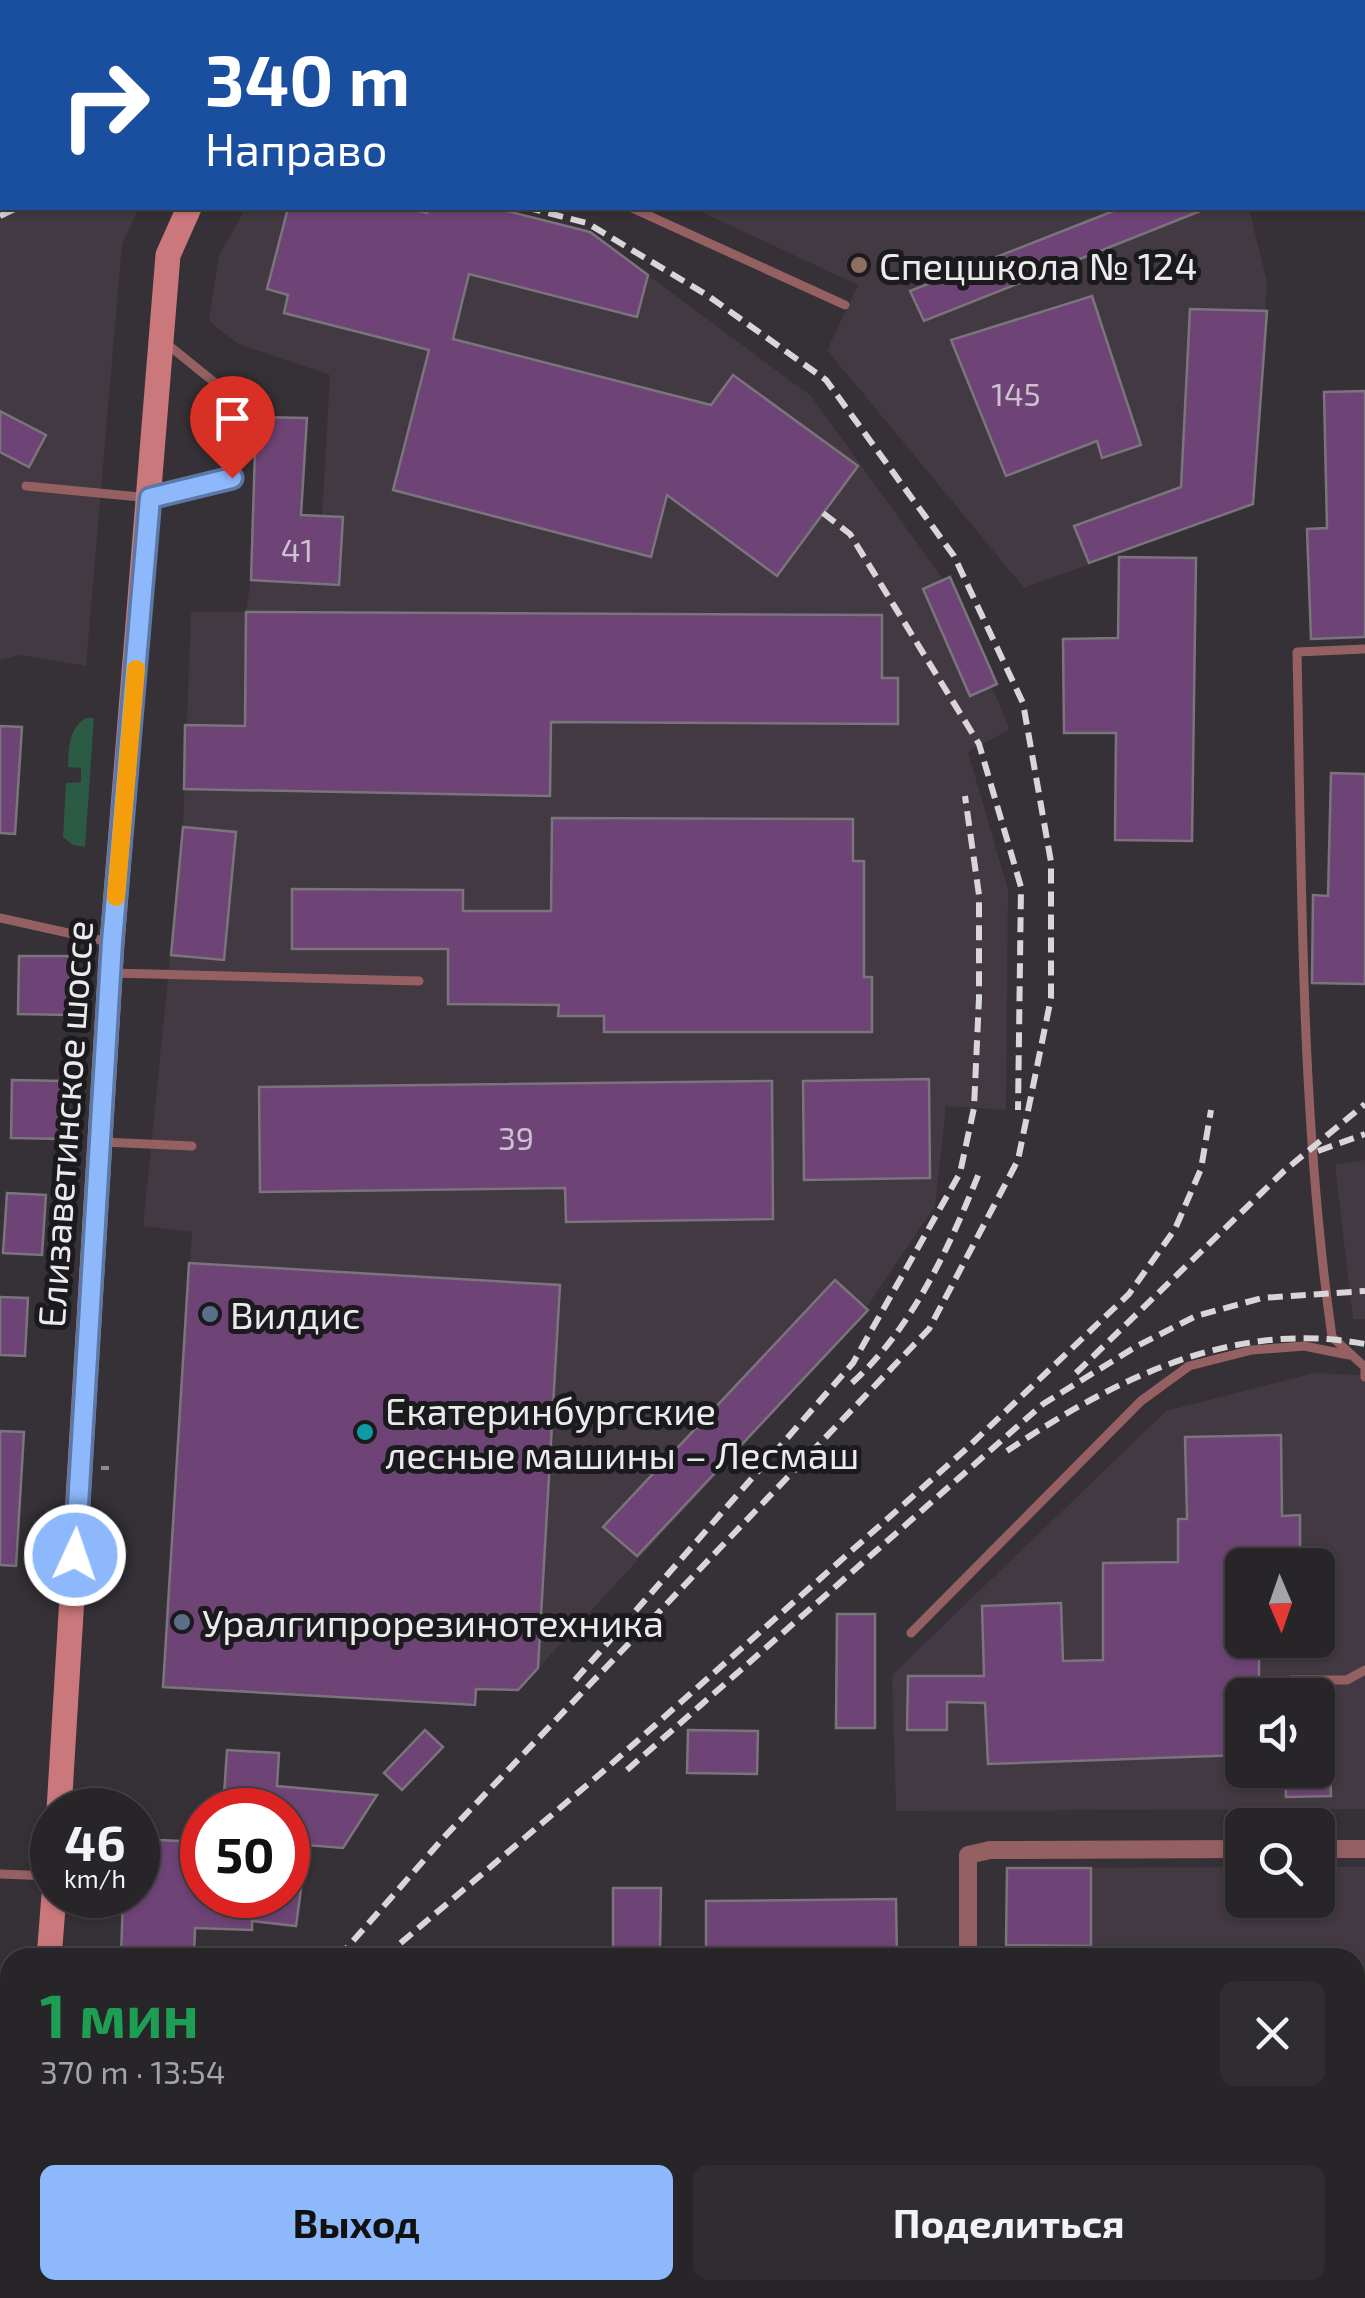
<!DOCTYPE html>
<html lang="ru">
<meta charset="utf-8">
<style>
:root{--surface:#282528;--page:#302d30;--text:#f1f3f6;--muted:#a5a5a8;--line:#444245;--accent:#8db9fc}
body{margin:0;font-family:"Exo 2",sans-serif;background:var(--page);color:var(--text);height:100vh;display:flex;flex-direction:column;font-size:38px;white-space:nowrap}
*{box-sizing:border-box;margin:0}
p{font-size:32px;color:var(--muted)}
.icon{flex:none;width:55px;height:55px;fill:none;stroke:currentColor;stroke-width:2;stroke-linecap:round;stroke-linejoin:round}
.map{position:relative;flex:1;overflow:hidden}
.drawer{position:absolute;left:0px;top:1948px;width:1365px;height:352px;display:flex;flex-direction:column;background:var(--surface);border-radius:30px 30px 0 0;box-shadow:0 2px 8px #0004,0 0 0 2px var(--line)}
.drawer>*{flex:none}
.guide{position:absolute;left:0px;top:0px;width:1365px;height:210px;box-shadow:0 2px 8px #0004,0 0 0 2px var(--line);background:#1a4fa0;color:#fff;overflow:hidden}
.needle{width:65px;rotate:178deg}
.fabs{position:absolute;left:1225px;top:1548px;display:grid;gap:20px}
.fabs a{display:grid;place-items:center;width:110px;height:110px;border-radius:15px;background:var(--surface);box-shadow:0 2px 8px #0004,0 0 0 2px var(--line);font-size:50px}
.speed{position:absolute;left:30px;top:1788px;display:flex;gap:20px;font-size:50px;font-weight:700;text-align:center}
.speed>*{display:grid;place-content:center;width:130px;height:130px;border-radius:50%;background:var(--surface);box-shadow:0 2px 8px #0004,0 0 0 2px var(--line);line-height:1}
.speed small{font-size:25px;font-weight:400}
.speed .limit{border:15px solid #d22;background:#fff;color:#111}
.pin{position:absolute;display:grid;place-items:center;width:85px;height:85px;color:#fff;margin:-102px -42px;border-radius:50% 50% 50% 0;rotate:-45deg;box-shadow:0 0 10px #0007}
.pin .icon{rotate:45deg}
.me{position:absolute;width:110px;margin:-55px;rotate:3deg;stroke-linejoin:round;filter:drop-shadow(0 0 8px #0008)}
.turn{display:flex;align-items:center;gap:35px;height:210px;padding:0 40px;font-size:45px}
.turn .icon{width:130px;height:130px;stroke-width:2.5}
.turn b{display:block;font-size:70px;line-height:85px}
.round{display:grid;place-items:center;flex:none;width:105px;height:105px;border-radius:15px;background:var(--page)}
.summary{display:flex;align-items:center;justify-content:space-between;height:170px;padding:0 40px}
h1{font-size:60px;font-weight:700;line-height:75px;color:#1e9e55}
.action{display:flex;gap:20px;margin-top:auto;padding:20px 40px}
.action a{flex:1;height:115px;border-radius:15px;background:var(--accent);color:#111;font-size:40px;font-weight:700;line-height:115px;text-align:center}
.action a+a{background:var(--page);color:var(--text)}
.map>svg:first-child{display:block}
.built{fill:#423942;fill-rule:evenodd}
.green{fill:#2b5a45}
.building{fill:#6e4476;stroke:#7a757b;stroke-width:2.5}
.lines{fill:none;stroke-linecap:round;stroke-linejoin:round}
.path{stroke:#8d898d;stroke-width:4;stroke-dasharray:8 8;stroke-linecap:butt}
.service{stroke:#956062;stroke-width:9}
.minor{stroke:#956062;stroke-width:18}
.secondary{stroke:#cb787c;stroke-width:25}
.rail{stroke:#d9d6d9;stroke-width:6;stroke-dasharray:15 8;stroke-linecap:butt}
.route-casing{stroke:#5c78a4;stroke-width:25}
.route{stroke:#8db9fc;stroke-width:18}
.slow{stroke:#f59e0b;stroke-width:18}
.education-dot{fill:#8d6e63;stroke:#1b1a1c;stroke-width:4}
.service-dot{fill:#5c6f8a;stroke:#1b1a1c;stroke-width:4}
.culture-dot{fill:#0f9aa8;stroke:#1b1a1c;stroke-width:4}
.labels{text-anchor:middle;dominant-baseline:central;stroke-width:10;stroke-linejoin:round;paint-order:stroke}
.number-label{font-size:32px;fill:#cdc0cf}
.poi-label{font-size:38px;fill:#edeaed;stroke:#1b1a1c;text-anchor:start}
.street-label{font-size:38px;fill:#edeaed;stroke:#1b1a1c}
</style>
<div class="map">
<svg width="1365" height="2298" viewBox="0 0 1365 2298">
<rect width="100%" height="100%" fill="#353136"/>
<g class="built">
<path d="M 0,0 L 231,0 L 2,2 L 2,208 L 139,208 L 122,244 L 86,666 L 20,655 L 0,660 Z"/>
<path d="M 410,0 L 1011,0 L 1016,2 L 409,2 Z"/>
<path d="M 246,208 L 495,208 L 590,232 L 811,396 L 951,590 L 1010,729 L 968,752 L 1008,890 L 1006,1110 L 946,1106 L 935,1206 L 856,1323 L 518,1690 L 477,1689 L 475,1705 L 163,1687 L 192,1232 L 143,1226 L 183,827 L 191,612 L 246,612 L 251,580 L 322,516 L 330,375 L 238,344 L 209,321 L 219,255 Z"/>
<path d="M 693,208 L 1249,208 L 1267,282 L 1253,504 L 1024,588 L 827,350 L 858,285 Z"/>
<path d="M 1365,1160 L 1365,1319 L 1353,1319 L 1335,1165 Z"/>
<path d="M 1314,1373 L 1365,1375 L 1365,1809 L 896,1811 L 892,1675 L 1166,1411 ZM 1242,1565 L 1318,1565 L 1318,1640 L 1242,1640 ZM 1242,1695 L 1318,1695 L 1318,1770 L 1242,1770 Z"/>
<path d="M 1242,1867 L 1242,1900 L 1318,1900 L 1318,1867 L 1365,1867 L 1365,2298 L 999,2298 L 999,2290 L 1355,2290 L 1355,1958 L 1005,1957 L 1007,1868 Z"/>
<rect x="71" y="2290" width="830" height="8"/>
</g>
<path class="green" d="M 86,718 L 94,718 L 85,847 L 73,845 L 63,837 L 66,783 L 81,782 L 81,768 L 68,767 C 69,748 68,729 86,718 Z"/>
<g class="building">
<path d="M 288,208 L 407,208 L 427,213 L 428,208 L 495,208 L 590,232 L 648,275 L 637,317 L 469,274 L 453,339 L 711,405 L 733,375 L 858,466 L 777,576 L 667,495 L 651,557 L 393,490 L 429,350 L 284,313 L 288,295 L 267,289 Z"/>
<path d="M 1121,208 L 1208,208 L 924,321 L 910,291 Z"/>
<path d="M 1092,296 L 1141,445 L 1102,458 L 1097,441 L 1006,476 L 951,340 Z"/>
<path d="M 1190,309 L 1267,311 L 1253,504 L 1089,563 L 1074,526 L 1181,487 Z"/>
<path d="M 1365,391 L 1365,637 L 1311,639 L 1307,529 L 1327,528 L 1324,392 Z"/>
<path d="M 0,411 L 46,435 L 29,467 L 0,452 Z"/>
<path d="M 256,417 L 307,418 L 301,515 L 343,517 L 339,585 L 251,580 Z"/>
<path d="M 1119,557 L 1196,558 L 1192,841 L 1115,840 L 1116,733 L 1064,733 L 1063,639 L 1118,638 Z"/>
<path d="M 950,577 L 997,684 L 970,696 L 923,589 Z"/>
<path d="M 246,612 L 882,615 L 882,678 L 898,678 L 898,724 L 551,722 L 550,796 L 184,789 L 185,725 L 245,726 Z"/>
<path d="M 0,726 L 22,727 L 15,834 L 0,833 Z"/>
<path d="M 1331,773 L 1365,774 L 1365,984 L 1312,983 L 1313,895 L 1328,896 Z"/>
<path d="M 552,818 L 853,819 L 853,861 L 864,861 L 864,977 L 872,977 L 872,1032 L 604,1032 L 604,1016 L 558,1016 L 559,1005 L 448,1004 L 448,949 L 292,949 L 292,889 L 463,890 L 463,911 L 551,911 Z"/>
<path d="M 183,827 L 236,832 L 224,960 L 171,955 Z"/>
<path d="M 19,956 L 70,956 L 69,1015 L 18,1014 Z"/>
<path d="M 929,1079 L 930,1178 L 804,1180 L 803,1081 Z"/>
<path d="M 12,1080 L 64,1081 L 64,1139 L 11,1138 Z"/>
<path d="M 772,1081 L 773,1219 L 566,1222 L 565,1188 L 260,1192 L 259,1087 Z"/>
<path d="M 7,1193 L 46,1195 L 42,1255 L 3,1253 Z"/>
<path d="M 189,1263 L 560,1285 L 538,1668 L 518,1690 L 476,1689 L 475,1705 L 163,1687 Z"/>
<path d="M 835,1280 L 868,1310 L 637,1556 L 603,1527 Z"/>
<path d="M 0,1297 L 28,1298 L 25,1356 L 0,1355 Z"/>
<path d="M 0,1431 L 24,1432 L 16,1566 L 0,1565 Z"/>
<path d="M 1281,1435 L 1282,1516 L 1300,1515 L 1300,1565 L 1236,1565 L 1237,1658 L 1259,1657 L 1259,1695 L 1242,1695 L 1242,1755 L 988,1764 L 985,1703 L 947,1702 L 947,1730 L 907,1730 L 908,1676 L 984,1676 L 982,1606 L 1061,1603 L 1063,1661 L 1103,1660 L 1103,1563 L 1178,1562 L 1178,1519 L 1187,1519 L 1185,1437 Z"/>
<path d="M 837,1614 L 875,1614 L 875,1728 L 836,1728 Z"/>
<path d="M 425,1730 L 443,1747 L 402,1790 L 384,1773 Z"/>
<path d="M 688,1730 L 758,1731 L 757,1774 L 687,1773 Z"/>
<path d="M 227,1750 L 279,1753 L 277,1786 L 377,1795 L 343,1848 L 307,1845 L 296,1926 L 252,1921 L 252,1930 L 195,1928 L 194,1958 L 121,1958 L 123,1895 L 138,1895 L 138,1839 L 202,1842 L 202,1895 L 288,1895 L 288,1810 L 223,1810 Z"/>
<path d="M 1285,1770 L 1330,1770 L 1331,1796 L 1286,1797 Z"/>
<path d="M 1007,1868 L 1091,1868 L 1091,1946 L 1006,1945 Z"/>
<path d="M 613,1888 L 661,1888 L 660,1948 L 613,1948 Z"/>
<path d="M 896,1899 L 897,1958 L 706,1958 L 706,1901 Z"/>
</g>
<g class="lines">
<path class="path" d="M 101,1468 L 116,1468"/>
<g class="service">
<path d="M 632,208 L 845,305"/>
<path d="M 26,486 L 150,498 L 232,478 L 235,399 L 167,344"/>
<path d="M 1365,649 L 1297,652 C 1302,880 1300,1111 1332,1337 L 1365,1367 L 1365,1377"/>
<path d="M 0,918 L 109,942"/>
<path d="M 113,973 L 419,981"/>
<path d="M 103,1142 L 192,1146"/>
<path d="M 911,1633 L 1141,1401 L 1189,1366 L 1252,1350 L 1304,1346 L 1349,1355"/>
<path d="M 1291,1680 L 1347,1680 L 1365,1670"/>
<path d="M 0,1874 L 52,1876"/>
</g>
<g class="minor">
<path d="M 1318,1849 L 1365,1849"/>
<path d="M 968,1958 L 968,1855 L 990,1850 L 1242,1849"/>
<path d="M 965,2298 L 965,2290"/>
</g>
<g class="secondary">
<path d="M 289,2 L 290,0"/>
<path d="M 59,1810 L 112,943 L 168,255 L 189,208"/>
<path d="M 49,1958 L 54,1895"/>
<path d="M 25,2298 L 25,2290"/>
</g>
<g class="rail">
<path d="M 0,216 L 17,208"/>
<path d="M 823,513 L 850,534 L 979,744 L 1021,887 L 1018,1110"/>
<path d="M 1318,1151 L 1365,1134"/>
<path d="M 1076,1373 L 1284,1171 L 1365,1104"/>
<path d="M 852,1383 C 913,1328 951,1244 981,1168"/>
<path d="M 1007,1451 C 1113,1380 1233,1319 1365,1344"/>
<path d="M 575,1680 L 853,1363 L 960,1173 L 974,1108 L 979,998 L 979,895 L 965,796"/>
<path d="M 627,1770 L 1043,1404 L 1137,1346 L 1196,1316 L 1262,1298 L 1365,1291"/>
<path d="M 338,1958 L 447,1834 L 929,1329 L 1018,1160 L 1051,998 L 1051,862 L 1023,703 L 954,556 L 826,380 L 707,295 L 587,223 L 529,208"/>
<path d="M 383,1958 L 600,1774 L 965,1450 L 1129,1294 L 1175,1229 L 1201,1169 L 1211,1110"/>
<path d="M 31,2298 L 37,2290"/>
</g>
</g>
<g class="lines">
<defs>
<path id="route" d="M 75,1555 L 112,942 L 150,498 L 232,478"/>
</defs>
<use href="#route" class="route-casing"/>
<use href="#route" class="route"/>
<path class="slow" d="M 116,897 L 136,669"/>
</g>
<circle class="education-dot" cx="859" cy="265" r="10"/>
<g class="service-dot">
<circle cx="210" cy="1314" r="10"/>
<circle cx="182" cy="1622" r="10"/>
</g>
<circle class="culture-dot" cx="365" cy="1432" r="10"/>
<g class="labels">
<g class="number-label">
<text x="1016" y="393">145</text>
<text x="297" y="549">41</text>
<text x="516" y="1137">39</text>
</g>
<g class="poi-label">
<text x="879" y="265">Спецшкола № 124</text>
<text x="230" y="1314">Вилдис</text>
<text x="385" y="1410">Екатеринбургские<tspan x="385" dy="44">лесные машины – Лесмаш</tspan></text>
<text x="202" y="1622">Уралгипрорезинотехника</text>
</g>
<g class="street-label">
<text transform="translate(64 1124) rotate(-86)">Елизаветинское шоссе</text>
</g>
</g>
</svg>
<div class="fabs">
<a><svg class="needle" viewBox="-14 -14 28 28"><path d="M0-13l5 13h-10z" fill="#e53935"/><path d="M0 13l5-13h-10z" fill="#a5a5a8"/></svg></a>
<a><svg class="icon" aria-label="sound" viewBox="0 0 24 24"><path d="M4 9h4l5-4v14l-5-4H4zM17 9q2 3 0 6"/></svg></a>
<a><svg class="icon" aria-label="search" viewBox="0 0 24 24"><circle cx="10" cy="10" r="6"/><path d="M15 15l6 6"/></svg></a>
</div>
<div class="speed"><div>46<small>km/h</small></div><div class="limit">50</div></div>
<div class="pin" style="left:232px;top:478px;background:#d93025"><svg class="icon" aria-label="arrive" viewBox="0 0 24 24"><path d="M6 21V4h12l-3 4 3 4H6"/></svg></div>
<svg class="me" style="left:75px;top:1555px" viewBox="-20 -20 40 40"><circle r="17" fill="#8db9fc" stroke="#fff" stroke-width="3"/><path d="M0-11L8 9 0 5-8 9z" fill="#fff"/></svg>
<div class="guide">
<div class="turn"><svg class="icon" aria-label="right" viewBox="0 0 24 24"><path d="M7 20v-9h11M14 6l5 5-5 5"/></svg><div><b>340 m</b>Направо</div></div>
</div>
<section class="drawer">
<div class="summary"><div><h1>1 мин</h1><p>370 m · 13:54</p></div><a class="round"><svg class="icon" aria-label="close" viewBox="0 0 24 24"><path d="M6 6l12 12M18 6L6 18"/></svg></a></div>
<div class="action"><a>Выход</a><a>Поделиться</a></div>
</section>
</div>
